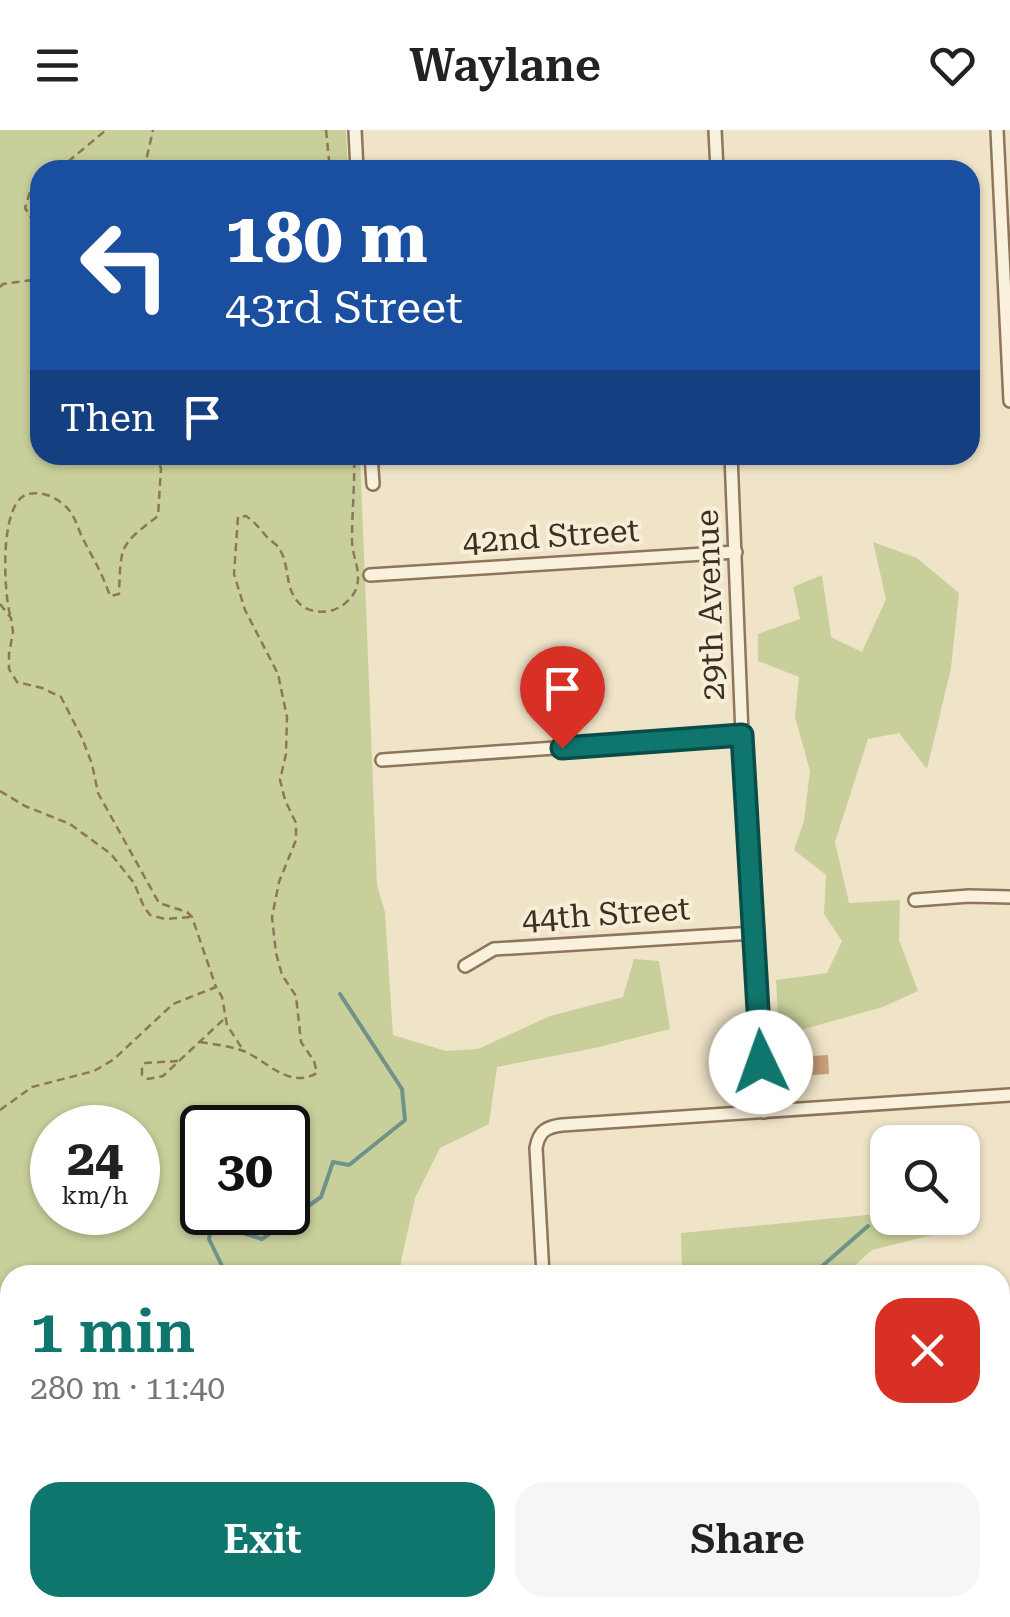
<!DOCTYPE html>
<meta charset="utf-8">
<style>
:root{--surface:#fff;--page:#f6f6f6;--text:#222;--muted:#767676;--accent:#0f766e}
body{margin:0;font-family:"Roboto Serif",serif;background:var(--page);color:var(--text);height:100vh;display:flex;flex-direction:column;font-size:38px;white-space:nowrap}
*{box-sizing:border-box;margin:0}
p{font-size:32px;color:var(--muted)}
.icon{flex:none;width:55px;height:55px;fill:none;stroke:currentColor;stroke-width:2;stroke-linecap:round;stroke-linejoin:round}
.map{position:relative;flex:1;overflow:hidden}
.sheet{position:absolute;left:0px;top:1135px;width:1010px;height:352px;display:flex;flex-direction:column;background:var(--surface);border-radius:30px 30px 0 0;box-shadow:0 2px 8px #0004}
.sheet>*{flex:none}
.hud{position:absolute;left:30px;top:30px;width:950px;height:305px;border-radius:30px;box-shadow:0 2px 8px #0004;background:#1a4fa0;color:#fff;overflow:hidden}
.controls{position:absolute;left:870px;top:995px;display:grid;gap:20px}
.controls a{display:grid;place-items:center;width:110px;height:110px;border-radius:20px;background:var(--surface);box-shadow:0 2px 8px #0004;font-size:50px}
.speed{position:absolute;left:30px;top:975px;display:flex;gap:20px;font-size:50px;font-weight:700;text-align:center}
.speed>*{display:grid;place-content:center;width:130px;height:130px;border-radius:50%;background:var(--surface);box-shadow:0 2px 8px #0004;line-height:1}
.speed small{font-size:25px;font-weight:400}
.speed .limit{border:5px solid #111;border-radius:15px;background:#fff;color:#111}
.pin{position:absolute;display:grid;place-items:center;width:85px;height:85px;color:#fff;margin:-102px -42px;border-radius:50% 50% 50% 0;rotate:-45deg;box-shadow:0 0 10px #0007}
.pin .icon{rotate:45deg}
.me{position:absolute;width:110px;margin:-55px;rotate:357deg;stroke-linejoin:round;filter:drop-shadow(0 0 8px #0008)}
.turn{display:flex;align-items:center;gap:35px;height:210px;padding:0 30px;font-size:45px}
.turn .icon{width:130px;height:130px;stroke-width:2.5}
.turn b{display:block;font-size:70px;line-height:85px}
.then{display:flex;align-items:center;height:95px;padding:0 30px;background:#0003;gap:20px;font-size:38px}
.round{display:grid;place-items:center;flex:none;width:105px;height:105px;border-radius:30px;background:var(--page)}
.head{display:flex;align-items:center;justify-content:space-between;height:170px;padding:0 30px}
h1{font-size:60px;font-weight:600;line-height:75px;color:var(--accent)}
.primary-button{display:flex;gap:20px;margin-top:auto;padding:20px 30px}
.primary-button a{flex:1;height:115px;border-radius:30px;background:var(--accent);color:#fff;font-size:40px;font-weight:600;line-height:115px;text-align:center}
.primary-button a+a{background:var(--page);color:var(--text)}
header{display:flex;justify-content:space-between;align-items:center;height:130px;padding:0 30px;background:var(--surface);font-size:45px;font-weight:600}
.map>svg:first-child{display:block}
.green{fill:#c9cf9b;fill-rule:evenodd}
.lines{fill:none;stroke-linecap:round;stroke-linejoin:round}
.stream{stroke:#6f938a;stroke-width:4}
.building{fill:#cf9f7d}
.street-casing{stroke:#8d765c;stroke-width:16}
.path{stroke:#8d765c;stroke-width:2.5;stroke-dasharray:8 5;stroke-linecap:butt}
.street{stroke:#faf1dc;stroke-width:11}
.route-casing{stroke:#0a4d48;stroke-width:25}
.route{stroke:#0f766e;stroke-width:18}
.labels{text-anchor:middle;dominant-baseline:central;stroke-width:8;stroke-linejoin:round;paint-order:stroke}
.street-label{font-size:32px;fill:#3d2e20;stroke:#f7eed8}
</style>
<header><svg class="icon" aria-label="menu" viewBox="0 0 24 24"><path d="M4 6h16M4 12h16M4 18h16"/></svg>Waylane<svg class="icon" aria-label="heart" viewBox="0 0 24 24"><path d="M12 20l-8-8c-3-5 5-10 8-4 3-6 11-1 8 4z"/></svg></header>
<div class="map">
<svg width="1010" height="1487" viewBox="0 0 1010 1487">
<rect width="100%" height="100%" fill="#f0e4c8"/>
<g class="green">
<path d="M 0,0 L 346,0 L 348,40 L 40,40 L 40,325 L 360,325 L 377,755 L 385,782 L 393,905 L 446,921 L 478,919 L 550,886 L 623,867 L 634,829 L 659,831 L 670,899 L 595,918 L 497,937 L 489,994 L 440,1018 L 415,1068 L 401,1132 L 401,1145 L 10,1145 L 10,1335 L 0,1329 ZM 52,998 L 138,998 L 138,1082 L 52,1082 ZM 202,998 L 288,998 L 288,1082 L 202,1082 Z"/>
<path d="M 873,412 L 917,428 L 959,463 L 951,538 L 927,639 L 899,603 L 868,609 L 835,712 L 849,773 L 900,770 L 899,810 L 918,861 L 883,877 L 779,906 L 776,850 L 827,843 L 842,811 L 824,784 L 826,745 L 794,720 L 804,691 L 810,641 L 795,587 L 799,547 L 758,531 L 758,504 L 800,489 L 793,457 L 822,445 L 831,507 L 862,522 L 886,469 Z"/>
<path d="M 887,1083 L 888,1088 L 936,1088 L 944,1102 L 872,1120 L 844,1145 L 682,1145 L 681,1103 Z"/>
<path d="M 1000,1435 L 1010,1435 L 1010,1487 L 981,1487 L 977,1478 L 1000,1478 Z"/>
<path d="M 88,1478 L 134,1478 L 129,1487 L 79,1487 Z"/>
<path d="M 352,1478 L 689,1478 L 688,1487 L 365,1487 Z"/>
</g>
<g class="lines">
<g class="stream">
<path d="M 170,1145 L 173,1145"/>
<path d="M 217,1145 L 224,1140 L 209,1109 L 212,1093 L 262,1109 L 321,1067 L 333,1032 L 349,1035 L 405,990 L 402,959 L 340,864"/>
<path d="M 812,1145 L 868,1096"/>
<path d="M 0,1251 L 10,1245"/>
<path d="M 1000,1456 L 1010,1458"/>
<path d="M 1003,1457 L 1010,1475"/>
<path d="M 514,1487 L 533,1478"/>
</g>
</g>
<path class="building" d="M 828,925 L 829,944 L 796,946 L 794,927 Z"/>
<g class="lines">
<defs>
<g id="street">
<path d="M 355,0 L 357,40"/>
<path d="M 715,0 L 717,40"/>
<path d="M 997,0 L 1010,271"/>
<path d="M 371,325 L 373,354"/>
<path d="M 731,325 L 742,605 L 764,982"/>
<path d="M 370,445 L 736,422"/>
<path d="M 382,630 L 742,605"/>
<path d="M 915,770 L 969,766 L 1010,767"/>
<path d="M 465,836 L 494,819 L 754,803"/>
<path d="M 543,1145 L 536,1018 C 539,1001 546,997 562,995 L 1010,965"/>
<path d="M 1000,1190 L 1010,1189"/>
<path d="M 1000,1329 L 1010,1328"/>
<path d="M 0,1441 L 10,1433"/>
<path d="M 915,1478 L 916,1487"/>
<path d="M 221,1487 L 227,1478"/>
</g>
</defs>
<use href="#street" class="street-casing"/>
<g class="path">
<path d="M 326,0 L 330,40"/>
<path d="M 58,40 L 106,0"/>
<path d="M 144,40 L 153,0"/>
<path d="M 40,54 L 30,62 L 25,78 L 40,102"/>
<path d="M 0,157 L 3,154 L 40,149"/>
<path d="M 0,474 L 11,488 L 13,502 L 9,524 L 9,539 L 17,552 L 42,558 L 61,567 L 82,608 L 92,634 L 98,663 L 159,773 L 187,782 L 192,787 L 216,857"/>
<path d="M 10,485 C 3,456 0,371 28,364 C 41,361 54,366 64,375 C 75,384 77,397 83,409 C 93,428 103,445 110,466 L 119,464 C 121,414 119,416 158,386 L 161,338 L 154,325"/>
<path d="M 0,661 L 25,676 L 70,694 L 111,724 L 134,753 L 144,777 L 150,785 L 165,789 L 191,787"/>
<path d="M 200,912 C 213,914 228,916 241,920 C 266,929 288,960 317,943 L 314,931 L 301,912 L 296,866 L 282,845 L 276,823 L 272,787 L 279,752 L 296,710 L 296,693 L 285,670 L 280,650 L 286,624 L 287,587 L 278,544 L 245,480 L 234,444 L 238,387 L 246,386 C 255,392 260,399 267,407 C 270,410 277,415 279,418 C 291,436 283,459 301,475 C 308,481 320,483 330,481 C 342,478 354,468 357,456 C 361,440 352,426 352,410 C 352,382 355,354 354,325"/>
<path d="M 178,931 L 145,933 L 142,936 L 142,945 L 148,949 L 163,946 L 224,889"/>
<path d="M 0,980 L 32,957 L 94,941 L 113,930 L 173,874 L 216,857 L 222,867 L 227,895 L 243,920"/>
</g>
<use href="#street" class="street"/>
</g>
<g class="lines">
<defs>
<path id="route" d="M 562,618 L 742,605 L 761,932"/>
</defs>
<use href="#route" class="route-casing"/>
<use href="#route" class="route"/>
</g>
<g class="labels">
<g class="street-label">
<text transform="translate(551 406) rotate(-4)">42nd Street</text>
<text transform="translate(710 475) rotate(-92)">29th Avenue</text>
<text transform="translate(606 784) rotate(-4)">44th Street</text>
</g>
</g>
</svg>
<div class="controls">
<a><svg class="icon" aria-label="search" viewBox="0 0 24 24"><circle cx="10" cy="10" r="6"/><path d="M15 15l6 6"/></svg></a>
</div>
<div class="speed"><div>24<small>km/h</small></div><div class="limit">30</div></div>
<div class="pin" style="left:562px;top:618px;background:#d93025"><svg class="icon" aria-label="arrive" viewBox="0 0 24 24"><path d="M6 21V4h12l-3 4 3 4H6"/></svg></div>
<svg class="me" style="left:761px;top:932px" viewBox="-20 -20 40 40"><circle r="19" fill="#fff"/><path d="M0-13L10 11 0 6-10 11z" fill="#0f766e"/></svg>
<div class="hud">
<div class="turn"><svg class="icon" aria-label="left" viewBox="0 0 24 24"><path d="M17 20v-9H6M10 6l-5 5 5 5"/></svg><div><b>180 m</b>43rd Street</div></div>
<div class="then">Then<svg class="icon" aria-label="arrive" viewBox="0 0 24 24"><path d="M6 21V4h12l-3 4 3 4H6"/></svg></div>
</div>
<section class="sheet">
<div class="head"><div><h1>1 min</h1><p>280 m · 11:40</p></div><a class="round" style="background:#d93025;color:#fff"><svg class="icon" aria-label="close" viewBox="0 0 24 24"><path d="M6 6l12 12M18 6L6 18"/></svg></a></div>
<div class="primary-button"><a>Exit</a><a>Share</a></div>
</section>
</div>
